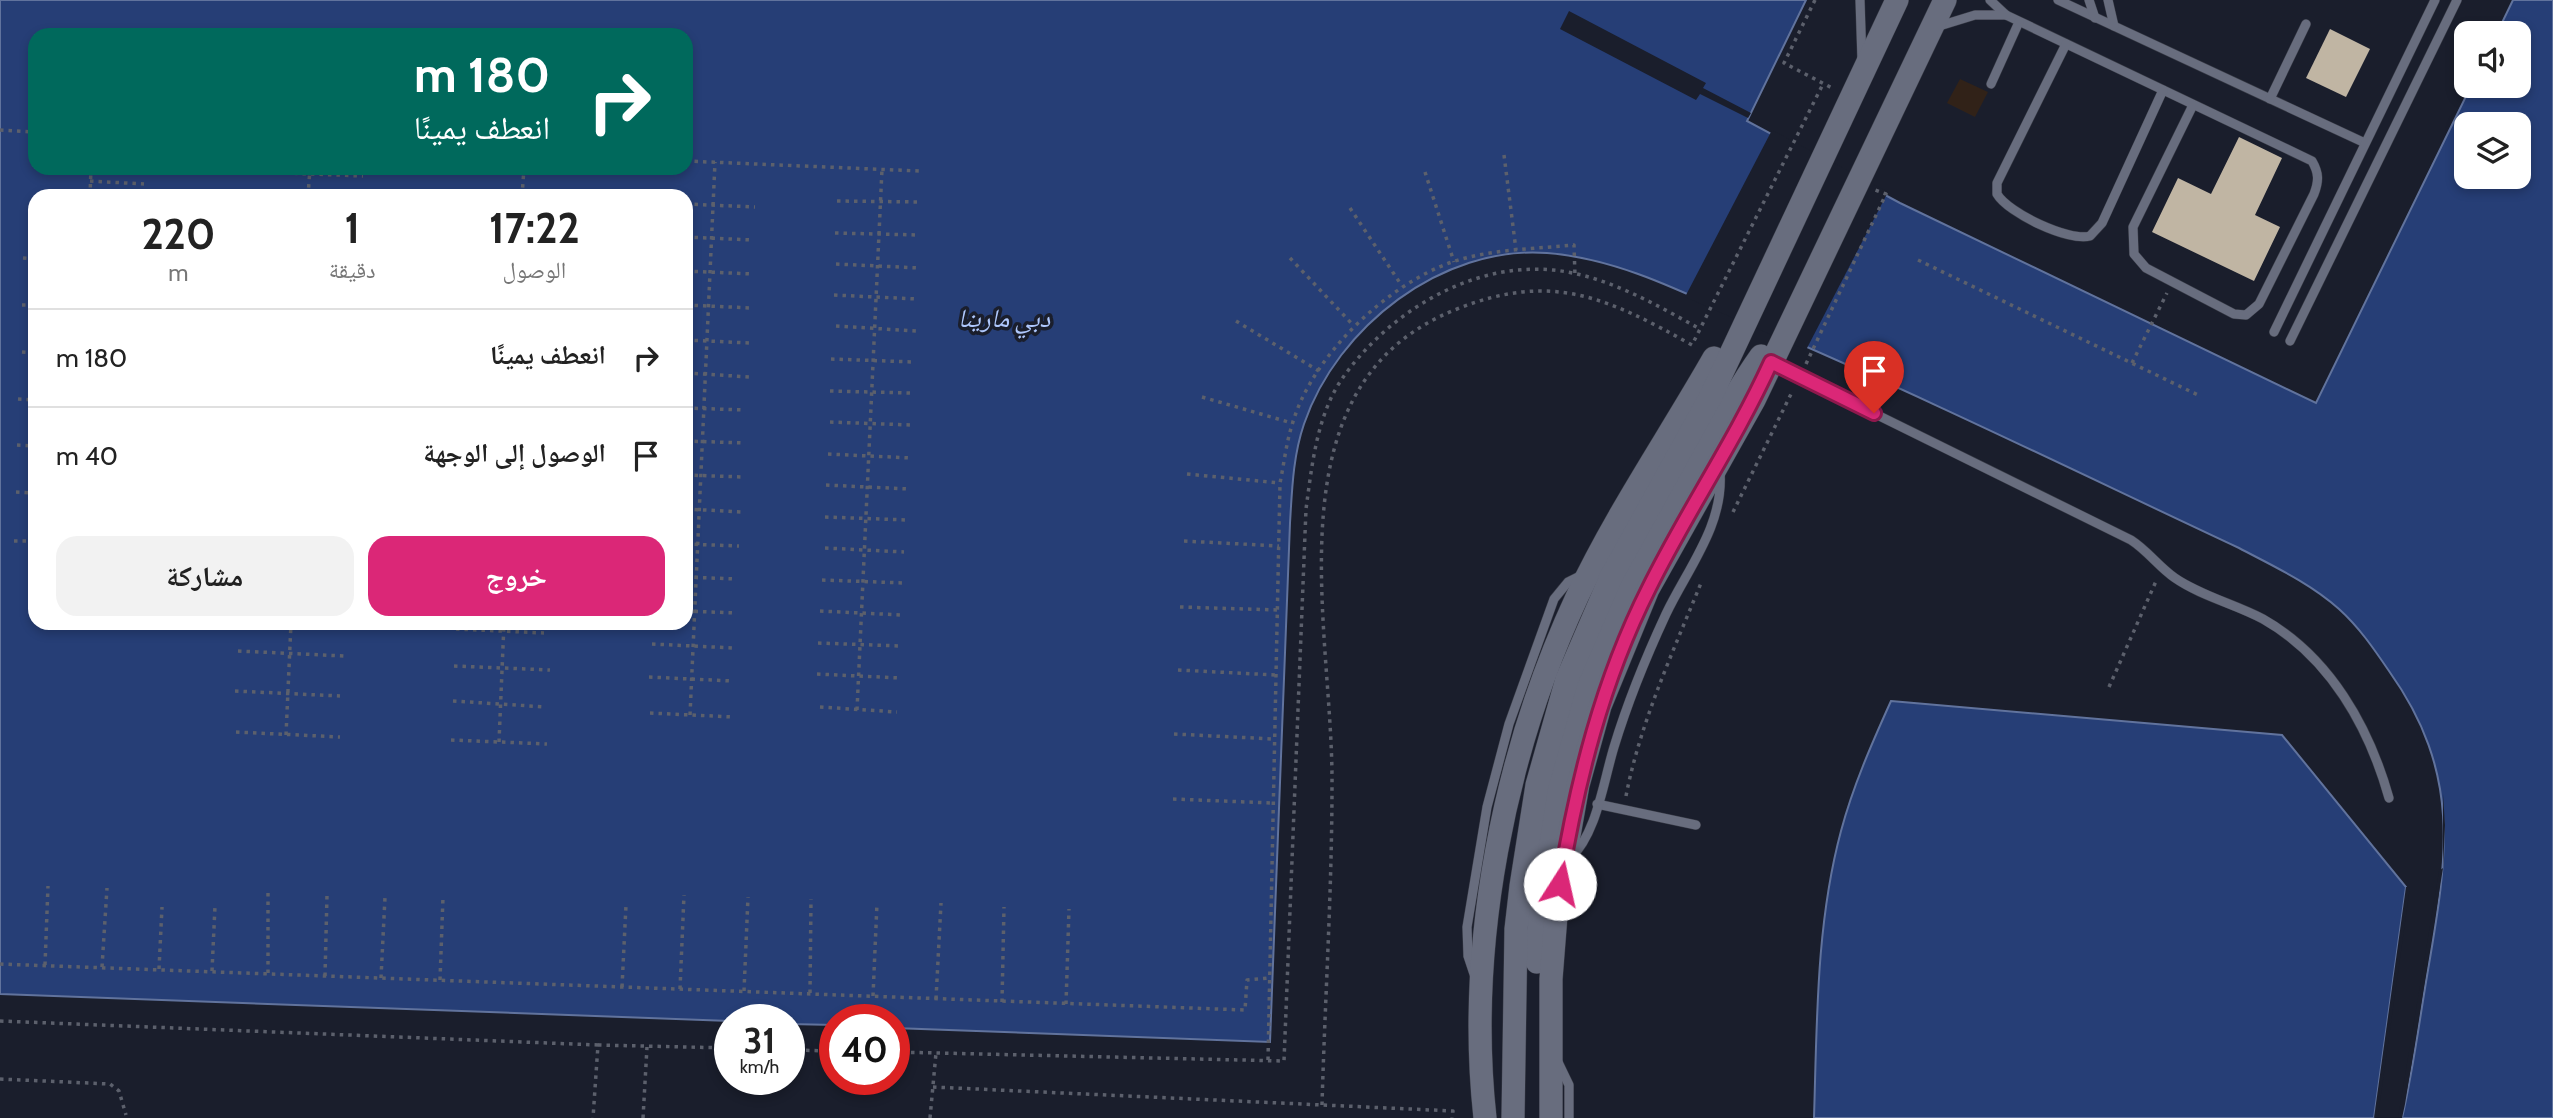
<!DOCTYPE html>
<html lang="ar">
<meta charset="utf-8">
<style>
:root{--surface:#fff;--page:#f2f2f2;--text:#222;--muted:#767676;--line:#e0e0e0;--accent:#db2777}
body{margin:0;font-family:Cabin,"Noto Naskh Arabic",sans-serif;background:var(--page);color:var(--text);direction:rtl;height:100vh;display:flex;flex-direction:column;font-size:26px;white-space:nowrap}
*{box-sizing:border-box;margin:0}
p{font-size:23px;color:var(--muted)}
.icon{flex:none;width:38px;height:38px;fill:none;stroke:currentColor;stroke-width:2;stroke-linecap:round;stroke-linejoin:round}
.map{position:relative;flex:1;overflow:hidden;direction:ltr}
.panel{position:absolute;left:28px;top:189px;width:665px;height:441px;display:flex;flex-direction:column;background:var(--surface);border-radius:21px;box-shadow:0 4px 10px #0003;direction:rtl}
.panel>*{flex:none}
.top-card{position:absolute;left:28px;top:28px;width:665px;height:147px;border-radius:21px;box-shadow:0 4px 10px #0003;direction:rtl;background:#00695c;color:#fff;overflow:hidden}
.controls{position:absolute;left:2454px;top:21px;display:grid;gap:14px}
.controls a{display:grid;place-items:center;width:77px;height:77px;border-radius:14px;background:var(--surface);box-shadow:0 4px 10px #0003;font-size:35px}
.speed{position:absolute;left:714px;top:1004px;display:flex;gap:14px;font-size:35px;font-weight:700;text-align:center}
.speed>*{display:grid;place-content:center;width:91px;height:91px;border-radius:50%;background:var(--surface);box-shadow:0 4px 10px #0003;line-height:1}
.speed small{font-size:18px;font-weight:400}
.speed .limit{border:10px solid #d22;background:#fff;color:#111}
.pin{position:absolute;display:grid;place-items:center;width:60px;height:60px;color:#fff;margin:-72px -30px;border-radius:50% 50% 50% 0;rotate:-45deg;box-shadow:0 0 7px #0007}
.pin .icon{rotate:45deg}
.me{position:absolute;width:77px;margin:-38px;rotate:10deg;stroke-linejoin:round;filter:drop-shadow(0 0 5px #0008)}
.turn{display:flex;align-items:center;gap:24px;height:147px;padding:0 28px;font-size:32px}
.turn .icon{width:91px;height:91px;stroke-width:2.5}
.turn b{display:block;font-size:49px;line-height:60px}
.eta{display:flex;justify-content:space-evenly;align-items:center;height:119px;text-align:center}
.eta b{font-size:42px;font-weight:800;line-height:49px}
.action{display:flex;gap:14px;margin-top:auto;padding:14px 28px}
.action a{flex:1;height:80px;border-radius:21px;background:var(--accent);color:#fff;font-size:28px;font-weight:800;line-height:80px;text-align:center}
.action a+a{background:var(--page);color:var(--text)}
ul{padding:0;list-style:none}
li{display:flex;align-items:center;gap:21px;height:98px;padding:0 28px;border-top:2px solid var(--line)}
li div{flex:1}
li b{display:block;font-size:26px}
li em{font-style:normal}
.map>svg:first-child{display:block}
.industrial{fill:#312218}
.water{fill:#263e76;stroke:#61739d;stroke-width:2;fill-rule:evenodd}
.pier{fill:#1a1e2c}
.building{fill:#c0b5a3}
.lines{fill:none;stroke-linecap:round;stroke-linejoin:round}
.service-casing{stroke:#383b46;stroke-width:10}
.tertiary-casing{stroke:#383b46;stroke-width:24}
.path{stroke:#5c606c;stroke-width:3.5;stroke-dasharray:3.5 5;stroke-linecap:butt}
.service{stroke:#686d7e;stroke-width:9}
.tertiary{stroke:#686d7e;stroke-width:23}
.route-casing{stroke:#8e194d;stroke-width:18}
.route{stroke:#db2777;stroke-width:12}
.labels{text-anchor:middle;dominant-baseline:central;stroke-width:7;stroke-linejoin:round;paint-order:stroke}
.water-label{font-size:26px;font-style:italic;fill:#afc8fd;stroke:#1a1e2c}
</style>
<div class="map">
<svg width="2553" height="1118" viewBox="0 0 2553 1118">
<rect width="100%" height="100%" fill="#1a1e2c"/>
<path class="industrial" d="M 1960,79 L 1988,92 L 1975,117 L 1947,103 Z"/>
<g class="water">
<path d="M 0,0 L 1806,0 L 1747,121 L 1900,203 L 2316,403 L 2471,86 L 2518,86 L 2518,33 L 2497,33 L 2513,0 L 2553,0 L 2553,1118 L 2402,1118 C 2413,1071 2419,1023 2427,976 C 2447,859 2463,775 2389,671 C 2374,649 2359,627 2339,609 C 2310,583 2273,566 2239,548 C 2081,474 1924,397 1763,328 C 1694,298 1624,259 1547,253 C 1442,245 1337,327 1304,424 C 1293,456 1292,490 1290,523 L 1270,1042 L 894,1028 L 894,1020 L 835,1020 L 835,1025 L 789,1024 L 789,1020 L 730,1021 L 0,994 ZM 35,35 L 686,35 L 686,168 L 35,168 ZM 2466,124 L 2518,124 L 2518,177 L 2466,177 ZM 35,196 L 686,196 L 686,623 L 35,623 Z"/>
<path d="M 1891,701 L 2282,735 L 2406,887 L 2374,1118 L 1814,1118 C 1817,1022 1816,924 1841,831 C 1853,786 1872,743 1891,701 Z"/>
</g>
<g class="pier">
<path d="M 1569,11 L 1706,83 L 1703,88 L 1751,113 L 1748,118 L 1700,94 L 1696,100 L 1560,29 Z"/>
<path d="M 1772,130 L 1888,192 L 1806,350 L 1685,297 Z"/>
<path d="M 2443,794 L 2445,825 L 2443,868 L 2405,1104 L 2402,1118 L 2398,1118 L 2439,871 L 2443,868 Z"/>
<path d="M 2406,887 L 2410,887 L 2378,1116 L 2374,1118 Z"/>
</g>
<g class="building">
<path d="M 2330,29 L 2370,49 L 2346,97 L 2306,78 Z"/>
<path d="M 2239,137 L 2282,158 L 2255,215 L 2280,227 L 2254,281 L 2152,232 L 2178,178 L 2211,194 Z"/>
</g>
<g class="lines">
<defs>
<g id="service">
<path d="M 1860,0 L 1862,61"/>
<path d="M 1990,0 L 2006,15 L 2312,161 C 2319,173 2319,181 2314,194 L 2259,304 L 2246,315 L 2234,314 L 2146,268 L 2134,254 L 2133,227 L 2193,105"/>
<path d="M 2058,0 L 2365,143"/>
<path d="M 2089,0 L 2095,18"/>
<path d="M 2108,0 L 2114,26"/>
<path d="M 1936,27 L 1975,15 L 2006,15"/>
<path d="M 2066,44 L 1997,183 L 1997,194 C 2008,213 2069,242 2090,236 L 2102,223 L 2163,90"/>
<path d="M 1991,84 L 2019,22"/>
<path d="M 2270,99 L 2306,24"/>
<path d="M 2274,332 L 2435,0"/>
<path d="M 2290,341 L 2457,0"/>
<path d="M 1772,363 L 2131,540 C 2148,551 2159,567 2175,578 C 2201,596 2235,604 2263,619 C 2330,657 2369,727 2389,798"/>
<path d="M 1597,804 L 1696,825"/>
<path d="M 1570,859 C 1597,833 1603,783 1614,747 C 1628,701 1646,657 1666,614 C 1688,568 1724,525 1720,472"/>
<path d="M 1475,977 L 1468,956 L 1467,927 L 1487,807 L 1509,724 L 1554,599 L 1568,582 L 1582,575"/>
<path d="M 1557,1060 L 1569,1085 L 1569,1118"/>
</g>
<g id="tertiary">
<path d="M 1537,962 C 1541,832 1571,704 1628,587 C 1646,550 1669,516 1689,480 C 1712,439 1733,395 1761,356"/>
<path d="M 1485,1118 C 1466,945 1504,754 1577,597 C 1616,514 1669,437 1714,358"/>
<path d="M 1513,1118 L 1516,929 L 1521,886 L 1537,785 L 1567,679 L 1611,577 L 1711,396 L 1897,0"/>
<path d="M 1551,1118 L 1551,979 L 1557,903 L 1578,785 L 1600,706 L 1648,589 L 1754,400 L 1945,0"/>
</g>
</defs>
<use href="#service" class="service-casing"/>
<use href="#tertiary" class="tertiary-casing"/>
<g class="path">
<path d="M 1815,0 L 1784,63 L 1834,89"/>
<path d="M 0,130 L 35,132"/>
<path d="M 1504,155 L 1516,250"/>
<path d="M 686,161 L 919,171"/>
<path d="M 32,165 L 35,165"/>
<path d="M 260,172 L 363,176"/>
<path d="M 1425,172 L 1454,262"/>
<path d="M 90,181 L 144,184"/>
<path d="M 477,195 L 499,196"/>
<path d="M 90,196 L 91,168"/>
<path d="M 308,196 L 310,168"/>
<path d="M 522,196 L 524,168"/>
<path d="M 837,201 L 919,202"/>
<path d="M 686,204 L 755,207"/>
<path d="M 1350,208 L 1402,286"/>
<path d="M 30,212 L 35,212"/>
<path d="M 835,233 L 920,235"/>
<path d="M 686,237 L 753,240"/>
<path d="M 23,258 L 35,259"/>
<path d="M 1290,258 L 1354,326"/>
<path d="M 1918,260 L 2200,396"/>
<path d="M 836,264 L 920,268"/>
<path d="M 686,271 L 753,274"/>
<path d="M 834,295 L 917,299"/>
<path d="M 22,305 L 35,305"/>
<path d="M 686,305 L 751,308"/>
<path d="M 1236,321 L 1319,371"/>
<path d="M 836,326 L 916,331"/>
<path d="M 686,340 L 750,343"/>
<path d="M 22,352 L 35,353"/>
<path d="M 831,359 L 914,362"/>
<path d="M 2132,363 L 2167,293"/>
<path d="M 1806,364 L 1886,194 L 1875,190"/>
<path d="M 686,373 L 750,377"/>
<path d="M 830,391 L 911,393"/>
<path d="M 1202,397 L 1292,423"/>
<path d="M 18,399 L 35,400"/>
<path d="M 686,408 L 745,410"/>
<path d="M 830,422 L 911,425"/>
<path d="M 686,441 L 745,443"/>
<path d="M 17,445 L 35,446"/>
<path d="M 828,454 L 911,458"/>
<path d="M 1187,474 L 1280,483"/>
<path d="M 686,475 L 743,477"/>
<path d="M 826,485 L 909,489"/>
<path d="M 16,492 L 35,493"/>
<path d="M 686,509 L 742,512"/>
<path d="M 1733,512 L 1793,390"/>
<path d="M 825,517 L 908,520"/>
<path d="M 14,541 L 35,541"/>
<path d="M 1184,541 L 1279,546"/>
<path d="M 686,544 L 739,546"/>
<path d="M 825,548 L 904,552"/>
<path d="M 686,577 L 737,579"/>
<path d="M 822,580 L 904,583"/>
<path d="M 1180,607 L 1278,610"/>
<path d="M 686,611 L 737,613"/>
<path d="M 820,611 L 902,615"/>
<path d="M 456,629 L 544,633"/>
<path d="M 818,643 L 901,646"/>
<path d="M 652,644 L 733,648"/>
<path d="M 238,651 L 344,656"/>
<path d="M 454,666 L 550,670"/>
<path d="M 1178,670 L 1275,675"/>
<path d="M 817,674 L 900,678"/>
<path d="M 649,677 L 732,681"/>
<path d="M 2109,687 L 2157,579"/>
<path d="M 235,691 L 340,696"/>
<path d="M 453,701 L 546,707"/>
<path d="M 820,707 L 897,712"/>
<path d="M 857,710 L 882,169"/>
<path d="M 650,713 L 733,717"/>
<path d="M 690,715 L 715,162"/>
<path d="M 236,732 L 340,737"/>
<path d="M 1174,734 L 1273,739"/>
<path d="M 286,735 L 291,623"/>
<path d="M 451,740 L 547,744"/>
<path d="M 499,742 L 504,623"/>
<path d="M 1626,796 C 1640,723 1673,652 1701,583"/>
<path d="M 1173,799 L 1271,803"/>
<path d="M 0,964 L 1245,1010 L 1247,980 L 1269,978"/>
<path d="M 45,965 L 48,886"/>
<path d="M 102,967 L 107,888"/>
<path d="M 159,969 L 162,907"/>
<path d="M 212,971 L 215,906"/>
<path d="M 268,973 L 268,892"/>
<path d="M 325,976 L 327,895"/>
<path d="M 381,978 L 385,897"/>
<path d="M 440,980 L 443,897"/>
<path d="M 622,987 L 626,905"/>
<path d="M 680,989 L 684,895"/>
<path d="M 744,991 L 748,897"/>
<path d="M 810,993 L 811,899"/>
<path d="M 873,996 L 877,903"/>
<path d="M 936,999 L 941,903"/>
<path d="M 1002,1002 L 1004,907"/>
<path d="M 1066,1004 L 1069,909"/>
<path d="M 0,1021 L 598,1045 L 593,1118"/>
<path d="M 598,1045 L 730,1048"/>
<path d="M 789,1050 L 835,1051"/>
<path d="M 894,1052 L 1284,1061 L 1306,509 C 1312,465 1317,413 1344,376 C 1390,312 1471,262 1553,270 C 1605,275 1655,304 1700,329"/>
<path d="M 1268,1060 L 1280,483 C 1284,464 1286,444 1292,425 C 1311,357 1386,285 1452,262 C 1491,249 1534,249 1574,245 L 1575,276"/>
<path d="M 0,1079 L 110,1084 L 119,1091 L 126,1115"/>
<path d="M 933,1087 L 1453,1111 L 1452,1118"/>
<path d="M 1322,1105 C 1325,998 1332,891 1332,784 C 1333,626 1266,384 1457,309 C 1552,271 1608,298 1692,345 L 1823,84"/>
<path d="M 643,1118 L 647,1047"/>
<path d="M 930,1118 L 936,1053"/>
</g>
<use href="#service" class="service"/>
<use href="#tertiary" class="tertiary"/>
</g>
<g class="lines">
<defs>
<path id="route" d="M 1560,884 C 1577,782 1602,681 1649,588 C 1687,511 1735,441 1771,362 L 1874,413"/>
</defs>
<use href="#route" class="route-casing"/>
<use href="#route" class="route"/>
</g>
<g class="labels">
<g class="water-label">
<text x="1004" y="318">دبي مارينا</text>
</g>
</g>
</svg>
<div class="controls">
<a><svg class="icon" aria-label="sound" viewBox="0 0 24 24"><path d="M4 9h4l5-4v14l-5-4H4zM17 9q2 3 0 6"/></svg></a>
<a><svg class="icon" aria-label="layers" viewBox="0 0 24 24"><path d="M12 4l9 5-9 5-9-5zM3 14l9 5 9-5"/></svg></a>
</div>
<div class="speed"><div>31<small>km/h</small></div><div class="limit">40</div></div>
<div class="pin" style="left:1874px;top:413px;background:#d93025"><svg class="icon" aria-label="arrive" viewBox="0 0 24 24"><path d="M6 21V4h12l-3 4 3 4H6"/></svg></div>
<svg class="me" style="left:1560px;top:884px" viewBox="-20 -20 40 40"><circle r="19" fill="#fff"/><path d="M0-13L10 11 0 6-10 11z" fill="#db2777"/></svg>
<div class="top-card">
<div class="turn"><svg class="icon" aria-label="right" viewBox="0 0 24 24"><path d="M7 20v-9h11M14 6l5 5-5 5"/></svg><div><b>180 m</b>انعطف يمينًا</div></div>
</div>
<section class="panel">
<div class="eta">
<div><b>17:22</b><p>الوصول</p></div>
<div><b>1</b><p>دقيقة</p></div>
<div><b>220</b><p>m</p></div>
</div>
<ul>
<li><svg class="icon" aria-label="right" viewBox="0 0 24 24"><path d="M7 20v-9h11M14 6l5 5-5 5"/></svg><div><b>انعطف يمينًا</b></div><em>180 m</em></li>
<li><svg class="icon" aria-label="arrive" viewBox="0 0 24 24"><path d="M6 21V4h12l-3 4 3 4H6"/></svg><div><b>الوصول إلى الوجهة</b></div><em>40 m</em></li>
</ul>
<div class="action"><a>خروج</a><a>مشاركة</a></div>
</section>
</div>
